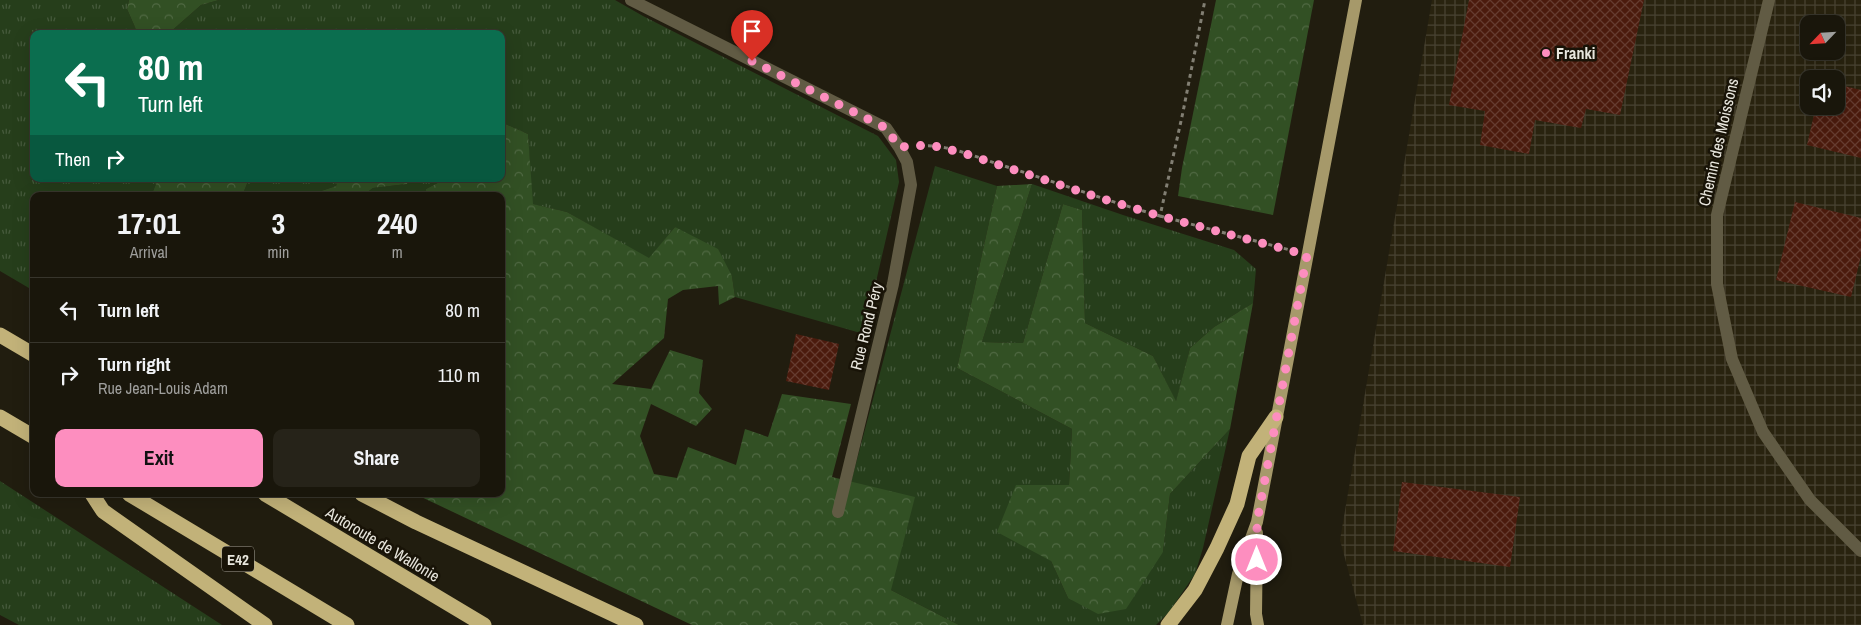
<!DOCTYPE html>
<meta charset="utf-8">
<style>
:root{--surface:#19160b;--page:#262319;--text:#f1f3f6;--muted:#9f9f9d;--line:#37352c;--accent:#fd8ebf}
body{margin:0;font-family:"Archivo Narrow",sans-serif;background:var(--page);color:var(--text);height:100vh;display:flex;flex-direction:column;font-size:19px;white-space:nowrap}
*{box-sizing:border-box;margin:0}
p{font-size:16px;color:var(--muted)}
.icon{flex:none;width:28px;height:28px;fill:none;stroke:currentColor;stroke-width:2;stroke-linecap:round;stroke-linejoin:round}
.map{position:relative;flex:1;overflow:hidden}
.details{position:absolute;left:30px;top:192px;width:475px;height:305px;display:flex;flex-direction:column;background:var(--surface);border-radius:10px;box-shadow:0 5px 20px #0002,0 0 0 1px var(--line)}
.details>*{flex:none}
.top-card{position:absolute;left:30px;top:30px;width:475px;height:152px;border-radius:10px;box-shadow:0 5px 20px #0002,0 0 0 1px var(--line);background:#0b6e4f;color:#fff;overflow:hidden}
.needle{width:32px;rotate:245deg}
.buttons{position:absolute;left:1800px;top:15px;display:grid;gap:10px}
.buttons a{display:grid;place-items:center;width:45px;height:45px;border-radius:10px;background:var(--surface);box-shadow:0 5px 20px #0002,0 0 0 1px var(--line);font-size:25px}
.pin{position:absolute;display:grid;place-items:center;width:42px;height:42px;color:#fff;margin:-51px -21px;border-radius:50% 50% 50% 0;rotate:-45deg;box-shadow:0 0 5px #0007}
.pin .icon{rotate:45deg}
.me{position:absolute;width:55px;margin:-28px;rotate:0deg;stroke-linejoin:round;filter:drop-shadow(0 0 4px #0008)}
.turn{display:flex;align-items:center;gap:18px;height:105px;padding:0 25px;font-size:22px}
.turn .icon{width:65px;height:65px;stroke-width:2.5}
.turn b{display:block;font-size:35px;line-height:42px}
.then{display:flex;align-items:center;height:48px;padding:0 25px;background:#0003;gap:10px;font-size:19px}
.eta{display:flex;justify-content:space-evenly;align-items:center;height:85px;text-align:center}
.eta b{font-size:30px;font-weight:800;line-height:35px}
.primary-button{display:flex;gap:10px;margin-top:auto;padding:10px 25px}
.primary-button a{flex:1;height:58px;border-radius:10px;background:var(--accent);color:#111;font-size:20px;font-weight:800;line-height:58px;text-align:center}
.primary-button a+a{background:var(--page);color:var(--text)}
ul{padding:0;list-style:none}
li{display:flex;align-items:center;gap:15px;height:65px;padding:0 25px;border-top:1px solid var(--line)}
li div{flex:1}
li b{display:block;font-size:19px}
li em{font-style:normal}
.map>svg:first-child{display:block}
.industrial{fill:url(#industrial-grid);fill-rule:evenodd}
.grass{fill:url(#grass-tufts)}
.forest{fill:url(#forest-crowns)}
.building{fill:url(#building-cross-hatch)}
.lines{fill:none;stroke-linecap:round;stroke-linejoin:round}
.path{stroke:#827f73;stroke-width:3;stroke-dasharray:4 4;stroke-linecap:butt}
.minor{stroke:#615b44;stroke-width:12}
.major{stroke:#a6996a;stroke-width:12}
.highway{stroke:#c2b279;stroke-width:15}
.route{stroke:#fd8ebf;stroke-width:9;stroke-dasharray:0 16.2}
.poi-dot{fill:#fd8ebf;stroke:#181307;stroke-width:2}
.labels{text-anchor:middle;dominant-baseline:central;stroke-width:5;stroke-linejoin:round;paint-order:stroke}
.shield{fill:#181307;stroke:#aaa79d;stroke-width:1}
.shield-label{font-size:15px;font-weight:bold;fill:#e8e6dd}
.poi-label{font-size:16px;font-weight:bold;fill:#e8e6dd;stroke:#181307;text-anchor:start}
.street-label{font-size:16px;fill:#e8e6dd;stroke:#181307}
</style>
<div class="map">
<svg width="1861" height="625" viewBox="0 0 1861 625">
<defs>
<pattern id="industrial-grid" width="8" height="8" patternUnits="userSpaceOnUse" patternTransform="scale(1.25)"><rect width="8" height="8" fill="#29230f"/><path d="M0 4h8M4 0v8" fill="none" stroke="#484332"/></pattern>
<pattern id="grass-tufts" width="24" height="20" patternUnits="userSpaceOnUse" patternTransform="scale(1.25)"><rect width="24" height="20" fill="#263e1b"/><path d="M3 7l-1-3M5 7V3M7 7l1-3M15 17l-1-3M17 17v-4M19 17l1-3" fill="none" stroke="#465a3c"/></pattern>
<pattern id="forest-crowns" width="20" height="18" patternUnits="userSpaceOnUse" patternTransform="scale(1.25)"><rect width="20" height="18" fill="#325024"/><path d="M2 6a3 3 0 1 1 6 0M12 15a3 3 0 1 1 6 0" fill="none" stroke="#506943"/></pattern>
<pattern id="building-cross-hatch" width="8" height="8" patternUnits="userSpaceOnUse" patternTransform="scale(1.25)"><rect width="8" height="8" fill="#4b1b0d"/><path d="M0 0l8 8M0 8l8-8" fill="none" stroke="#653c30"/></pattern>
</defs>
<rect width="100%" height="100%" fill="#211d0f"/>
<path class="industrial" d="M 1432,0 L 1861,0 L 1861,625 L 1363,625 L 1340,540 ZM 1809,24 L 1836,24 L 1836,51 L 1809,51 ZM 1809,79 L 1836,79 L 1836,106 L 1809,106 Z"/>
<g class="grass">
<path d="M 0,0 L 129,0 L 127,9 L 138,34 L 34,34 L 34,179 L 158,179 L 151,196 L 34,196 L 34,291 L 0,271 Z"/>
<path d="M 219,0 L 615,0 L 643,16 L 878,136 L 896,160 L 899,182 L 864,334 L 735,297 L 732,276 L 675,227 L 649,259 L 567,212 L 532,204 L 528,134 L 501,122 L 501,34 L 168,34 L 201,5 Z"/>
<path d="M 935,166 L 997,186 L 957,368 L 1072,429 L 1069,485 L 1016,485 L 1068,598 L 1163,552 L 1170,494 L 1230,429 L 1203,548 L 1195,574 L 1169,612 L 1156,625 L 959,625 L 891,590 L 851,482 Z"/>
<path d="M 249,179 L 338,179 L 336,186 L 306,196 L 242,196 Z"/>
<path d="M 409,179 L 445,179 L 426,189 L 425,196 L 362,196 L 373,188 L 407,184 Z"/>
<path d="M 1032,184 L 1123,215 L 1234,250 L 1256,269 L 1253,303 L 1214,327 L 1190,348 L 1176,402 L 1153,356 L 1085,323 L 1082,210 L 1063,204 L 1023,343 L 982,342 Z"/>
<path d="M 0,481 L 222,625 L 19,625 L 0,615 Z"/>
</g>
<g class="forest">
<path d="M 129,0 L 219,0 L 201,5 L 168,34 L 138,34 L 127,9 Z"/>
<path d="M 1216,0 L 1314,0 L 1273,215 L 1178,196 L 1182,168 Z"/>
<path d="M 501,122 L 528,134 L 533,204 L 567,212 L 649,258 L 675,227 L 718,249 L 732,276 L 735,297 L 719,305 L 718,286 L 683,290 L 668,299 L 664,338 L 612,384 L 651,389 L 670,350 L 703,360 L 699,393 L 712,409 L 696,426 L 651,404 L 640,436 L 654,474 L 677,478 L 688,447 L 736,465 L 745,429 L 768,437 L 782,394 L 851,404 L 832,477 L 915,497 L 891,590 L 959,625 L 692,625 L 415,494 L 501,494 L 501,196 L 425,196 L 426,189 L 445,179 L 501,179 Z"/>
<path d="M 158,179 L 249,179 L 242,196 L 151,196 Z"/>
<path d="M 338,179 L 409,179 L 407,184 L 373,188 L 362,196 L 306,196 L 336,186 Z"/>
<path d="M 1032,184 L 982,342 L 1023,343 L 1063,204 L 1082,210 L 1085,323 L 1153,356 L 1176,401 L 1190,348 L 1214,327 L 1253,303 L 1230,429 L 1170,494 L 1163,552 L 1126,609 L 1098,614 L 1068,598 L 1051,561 L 997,532 L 1016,485 L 1069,485 L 1072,429 L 957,368 L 997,186 Z"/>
</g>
<g class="building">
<path d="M 1469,0 L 1644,0 L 1620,115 L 1586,109 L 1581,128 L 1535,120 L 1529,154 L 1480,145 L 1485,111 L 1449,105 Z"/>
<path d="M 1836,84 L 1861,90 L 1861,158 L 1807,145 L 1816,106 L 1836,106 Z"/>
<path d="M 1795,202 L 1861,218 L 1861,256 L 1851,297 L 1776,280 Z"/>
<path d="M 796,334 L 839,344 L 829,390 L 786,381 Z"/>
<path d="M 1402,482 L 1520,497 L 1510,567 L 1393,551 Z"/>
</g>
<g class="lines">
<g class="path">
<path d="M 920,146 C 946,144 973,156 998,164 C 1052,181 1105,200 1160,216 L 1183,112 L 1205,0"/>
<path d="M 1160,216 L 1290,250"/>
</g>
<g class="minor">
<path d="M 631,0 L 886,128 L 899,147 L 907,162 L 911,185 L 893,284 L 838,512"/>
<path d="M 1769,0 L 1717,215 L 1717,284 L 1732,359 L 1763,432 L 1810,500 L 1861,551"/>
</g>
<g class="major">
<path d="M 1257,533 L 1256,614 L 1258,625"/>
<path d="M 1227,625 L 1238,574 L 1257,522 L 1356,0"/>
</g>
<g class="highway">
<path d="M 0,335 L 34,355"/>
<path d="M 0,417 L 34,437"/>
<path d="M 92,494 L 103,511 L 265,625"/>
<path d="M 129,494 L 347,625"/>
<path d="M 265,494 L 484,625"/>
<path d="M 362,494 L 416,522 L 636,625"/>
<path d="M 1168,625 L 1195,590 L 1217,548 L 1237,504 L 1249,456 L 1276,417"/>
</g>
</g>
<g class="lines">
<path class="route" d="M 752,61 L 886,128 L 899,147 L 930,145 L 960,152 L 1100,198 L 1160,216 L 1307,255 L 1257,522 L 1257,560"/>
</g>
<circle class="poi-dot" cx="1546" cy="53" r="5"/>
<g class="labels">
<rect class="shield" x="222" y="546.5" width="32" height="25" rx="4"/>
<g class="shield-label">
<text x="238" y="559">E42</text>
</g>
<g class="poi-label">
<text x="1556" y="53">Franki</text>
</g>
<g class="street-label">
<text transform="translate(1718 142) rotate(-77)">Chemin des Moissons</text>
<text transform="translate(866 326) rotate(-76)">Rue Rond Péry</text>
<text transform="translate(383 544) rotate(31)">Autoroute de Wallonie</text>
</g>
</g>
</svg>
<div class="buttons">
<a><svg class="needle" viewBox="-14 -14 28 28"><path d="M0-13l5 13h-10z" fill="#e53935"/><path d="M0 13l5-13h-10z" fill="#9f9f9d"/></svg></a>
<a><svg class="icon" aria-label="sound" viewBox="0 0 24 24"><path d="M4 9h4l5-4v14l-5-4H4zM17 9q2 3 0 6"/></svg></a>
</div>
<div class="pin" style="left:752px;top:61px;background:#d93025"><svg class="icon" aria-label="arrive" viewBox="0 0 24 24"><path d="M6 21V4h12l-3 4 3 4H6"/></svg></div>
<svg class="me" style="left:1257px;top:560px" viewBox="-20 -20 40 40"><circle r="17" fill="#fd8ebf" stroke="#fff" stroke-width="3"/><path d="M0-11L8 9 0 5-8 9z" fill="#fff"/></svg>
<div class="top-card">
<div class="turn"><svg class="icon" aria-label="left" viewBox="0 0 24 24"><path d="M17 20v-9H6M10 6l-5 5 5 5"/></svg><div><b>80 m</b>Turn left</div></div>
<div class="then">Then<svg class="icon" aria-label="right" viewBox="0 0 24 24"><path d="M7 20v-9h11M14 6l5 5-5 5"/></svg></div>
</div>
<section class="details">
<div class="eta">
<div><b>17:01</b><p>Arrival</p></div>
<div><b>3</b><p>min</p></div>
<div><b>240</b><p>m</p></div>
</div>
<ul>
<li><svg class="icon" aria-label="left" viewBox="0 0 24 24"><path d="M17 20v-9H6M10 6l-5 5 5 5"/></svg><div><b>Turn left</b></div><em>80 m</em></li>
<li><svg class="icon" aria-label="right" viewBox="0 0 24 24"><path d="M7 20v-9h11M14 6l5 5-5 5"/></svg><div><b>Turn right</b><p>Rue Jean-Louis Adam</p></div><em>110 m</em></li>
</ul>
<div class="primary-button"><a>Exit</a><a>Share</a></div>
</section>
</div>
